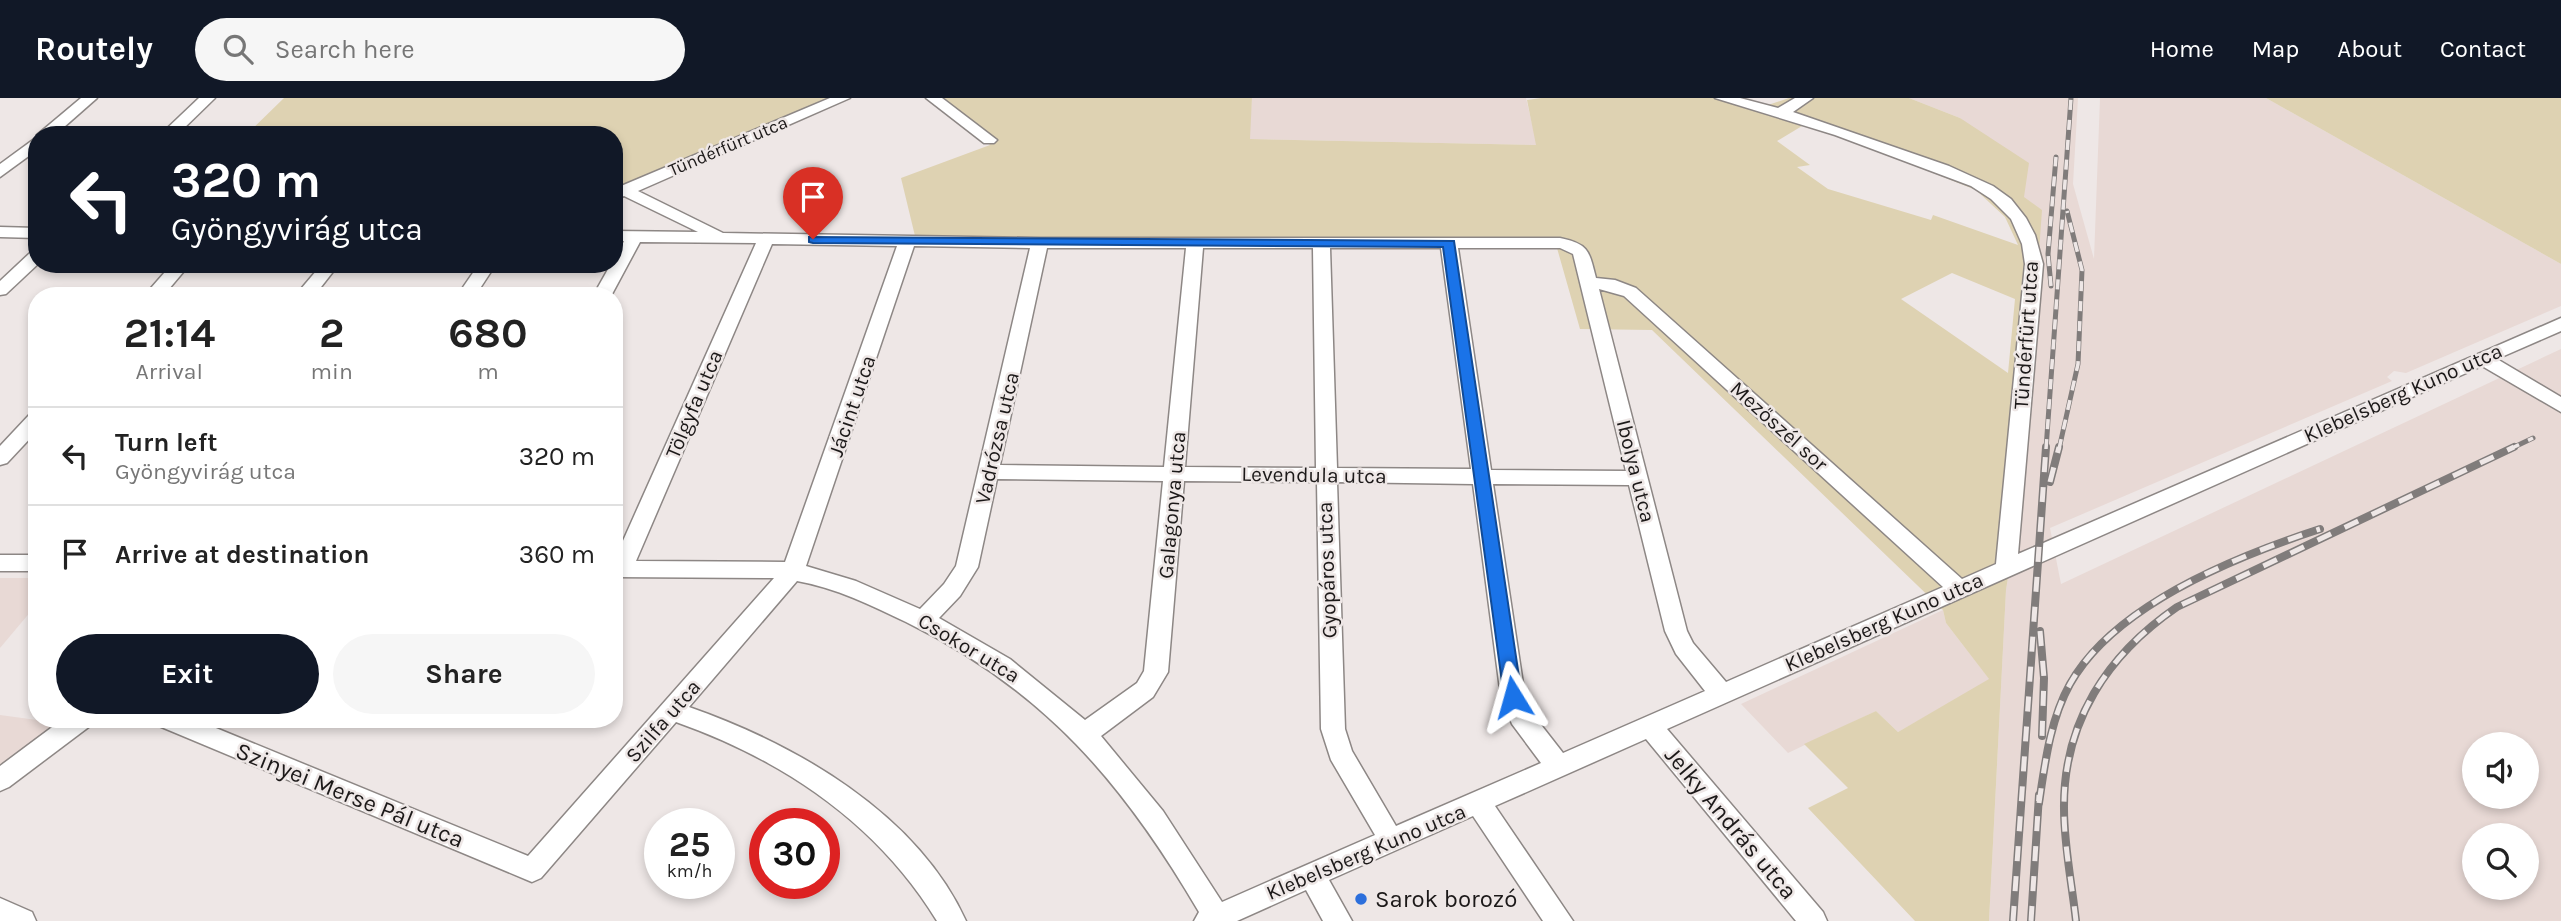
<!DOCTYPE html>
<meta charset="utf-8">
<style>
:root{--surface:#fff;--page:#f6f6f6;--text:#222;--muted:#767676;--line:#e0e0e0;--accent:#111827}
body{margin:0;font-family:Karla,sans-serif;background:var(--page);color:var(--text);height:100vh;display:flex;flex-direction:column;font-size:26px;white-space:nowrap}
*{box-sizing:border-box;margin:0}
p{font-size:23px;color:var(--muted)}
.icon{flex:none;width:38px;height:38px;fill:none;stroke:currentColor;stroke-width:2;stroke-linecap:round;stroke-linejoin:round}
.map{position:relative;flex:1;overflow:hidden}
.sheet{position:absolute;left:28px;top:189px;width:595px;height:441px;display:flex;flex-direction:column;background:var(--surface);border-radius:28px;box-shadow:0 4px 10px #0003}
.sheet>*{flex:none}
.hud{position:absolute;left:28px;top:28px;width:595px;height:147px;border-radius:28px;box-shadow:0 4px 10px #0003;background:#111827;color:#fff;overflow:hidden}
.fabs{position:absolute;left:2462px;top:634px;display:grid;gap:14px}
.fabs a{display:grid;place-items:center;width:77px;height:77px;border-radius:50%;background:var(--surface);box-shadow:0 4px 10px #0003;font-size:35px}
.speed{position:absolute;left:644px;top:710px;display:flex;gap:14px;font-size:35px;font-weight:700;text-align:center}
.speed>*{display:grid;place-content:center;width:91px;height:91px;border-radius:50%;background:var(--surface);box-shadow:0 4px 10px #0003;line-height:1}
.speed small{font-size:18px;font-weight:400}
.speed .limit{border:10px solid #d22;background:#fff;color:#111}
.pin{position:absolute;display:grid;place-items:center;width:60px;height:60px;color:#fff;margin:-72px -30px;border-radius:50% 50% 50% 0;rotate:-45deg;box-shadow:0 0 7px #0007}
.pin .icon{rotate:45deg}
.me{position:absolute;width:77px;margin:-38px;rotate:352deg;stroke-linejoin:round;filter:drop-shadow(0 0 5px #0008)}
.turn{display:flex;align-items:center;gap:24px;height:147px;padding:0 28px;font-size:32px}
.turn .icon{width:91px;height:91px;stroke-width:2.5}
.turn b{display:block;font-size:49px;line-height:60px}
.eta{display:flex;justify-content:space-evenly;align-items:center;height:119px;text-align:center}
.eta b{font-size:42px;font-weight:700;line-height:49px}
.button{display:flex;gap:14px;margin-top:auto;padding:14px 28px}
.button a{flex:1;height:80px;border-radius:42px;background:var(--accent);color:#fff;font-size:28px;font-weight:700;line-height:80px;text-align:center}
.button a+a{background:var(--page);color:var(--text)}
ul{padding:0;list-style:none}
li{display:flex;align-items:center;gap:21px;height:98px;padding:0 28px;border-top:2px solid var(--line)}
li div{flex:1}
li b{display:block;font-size:26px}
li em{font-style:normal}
header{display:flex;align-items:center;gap:42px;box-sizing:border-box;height:98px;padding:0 35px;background:var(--accent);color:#fff}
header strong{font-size:33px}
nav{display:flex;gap:38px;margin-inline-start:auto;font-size:24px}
.search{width:490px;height:63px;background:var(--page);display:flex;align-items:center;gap:18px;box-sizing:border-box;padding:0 24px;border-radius:38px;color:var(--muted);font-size:26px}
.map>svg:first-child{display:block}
.built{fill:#e8d9d5;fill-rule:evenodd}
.green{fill:#ded2b2;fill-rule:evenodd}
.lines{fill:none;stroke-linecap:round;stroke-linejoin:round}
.minor-casing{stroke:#8d8785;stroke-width:3}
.minor{fill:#fff;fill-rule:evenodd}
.rail-far1-casing{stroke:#807c7b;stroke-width:5}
.rail-casing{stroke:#807c7b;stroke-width:8}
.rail-far1{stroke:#eee7e6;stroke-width:3.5;stroke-dasharray:10;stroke-linecap:butt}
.rail{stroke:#eee7e6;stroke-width:5;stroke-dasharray:15;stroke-linecap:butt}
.route{fill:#1a73e8;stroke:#114b97;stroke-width:2}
.poi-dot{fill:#2c6fdc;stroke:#eee7e6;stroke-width:2.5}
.labels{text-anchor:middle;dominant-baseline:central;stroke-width:5;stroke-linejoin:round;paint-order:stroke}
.far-street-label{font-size:18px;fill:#1c1919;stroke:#eee7e6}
.street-label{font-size:21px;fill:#1c1919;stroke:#eee7e6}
.near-street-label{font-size:24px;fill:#1c1919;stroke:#eee7e6}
.near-poi-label{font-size:24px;fill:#1c1919;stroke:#eee7e6;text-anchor:start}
</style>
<header>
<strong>Routely</strong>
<div class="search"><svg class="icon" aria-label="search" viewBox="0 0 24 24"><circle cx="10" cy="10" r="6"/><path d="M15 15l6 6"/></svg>Search here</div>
<nav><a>Home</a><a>Map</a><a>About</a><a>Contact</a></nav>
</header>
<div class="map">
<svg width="2561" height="823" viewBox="0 0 2561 823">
<rect width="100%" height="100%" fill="#eee7e6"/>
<g class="built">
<path d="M 1252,0 L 1526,0 L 1537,47 L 1249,41 Z"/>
<path d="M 1909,0 L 2078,0 L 2073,86 L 2094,161 L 2100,0 L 2266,0 L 2561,166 L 2561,208 L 2406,275 L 2394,273 L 2387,279 L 2392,283 L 2050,430 L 2061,486 L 2561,251 L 2561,823 L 1989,823 L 2006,492 L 2022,395 L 2028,105 L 1960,20 ZM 2474,646 L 2527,646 L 2527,698 L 2474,698 ZM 2474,737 L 2527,737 L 2527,789 L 2474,789 Z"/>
<path d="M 0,480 L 37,480 L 37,506 L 0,550 Z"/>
<path d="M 1943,512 L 1946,525 L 1990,582 L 1898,634 L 1876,613 L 1788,655 L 1741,606 Z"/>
<path d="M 0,617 L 59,625 L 0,668 Z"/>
</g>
<g class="green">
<path d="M 284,0 L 834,0 L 614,92 L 614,37 L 246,37 Z"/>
<path d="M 936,0 L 1252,0 L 1250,41 L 1536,47 L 1527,2 L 1541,0 L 1730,0 L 1765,8 L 1789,0 L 1909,0 L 1960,20 L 2029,65 L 2024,99 L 2042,112 L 2022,395 L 2006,492 L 1989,823 L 1915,823 L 1808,710 L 1848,690 L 1804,646 L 1876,613 L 1898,634 L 1989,581 L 1946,525 L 1943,512 L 1652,232 L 1580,231 L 1555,143 L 915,138 L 901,80 L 990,47 ZM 1807,25 L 1976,92 L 2005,119 L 2018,147 L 1933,117 L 1931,122 L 1828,91 L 1797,69 L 1810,67 L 1777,43 ZM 1952,175 L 2015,201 L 2008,275 L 1901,201 Z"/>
<path d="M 2266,0 L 2561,0 L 2561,166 Z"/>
</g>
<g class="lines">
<defs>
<g id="minor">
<path d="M 81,0 L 97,0 L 55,37 L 37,37 Z"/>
<path d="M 199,0 L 215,0 L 177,37 L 160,37 Z"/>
<path d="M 830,0 L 850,0 L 638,93 L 723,135 L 1040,140 L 1560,140 C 1589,146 1589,153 1596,180 L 1615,182 L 1636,190 L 1962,481 L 1996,466 L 2025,166 L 2022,146 L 2011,121 L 1991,101 L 1971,88 L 1835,37 L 1715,0 L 1740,0 L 1778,10 L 1795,0 L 1813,0 L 1793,14 L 1949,68 L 1993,88 L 2011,101 L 2026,120 L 2035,137 L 2043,166 L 2018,456 L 2561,220 L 2561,233 L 2497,261 L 2561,299 L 2561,314 L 2482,268 L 1667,631 L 1823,814 L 1827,823 L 1796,823 L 1646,641 L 1495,708 L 1573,823 L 1543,823 L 1473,718 L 1329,782 L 1352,823 L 1323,823 L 1306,792 L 1237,823 L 1194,823 L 1199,814 C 1122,683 1044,592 906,524 C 871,507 836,490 797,483 L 689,609 C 795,646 917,715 966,823 L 937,823 C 877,725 783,662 676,624 L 541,780 L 532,784 L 159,628 L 156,621 L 194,621 L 528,758 L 774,480 L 614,479 L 614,463 L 756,145 L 640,144 L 611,198 L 593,198 L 611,166 L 614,166 L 624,143 L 614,143 L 614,133 L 698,134 L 624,98 L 614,102 L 614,91 ZM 772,146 L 897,148 L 785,464 L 636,463 ZM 914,148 L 1030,150 L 956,468 L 944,486 L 920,511 L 856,483 L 806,468 ZM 1047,150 L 1186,150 L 1164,369 L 1000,367 ZM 1203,150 L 1313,150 L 1316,370 L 1185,369 ZM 1330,150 L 1441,150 L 1471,371 L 1337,370 ZM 1458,150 L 1560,150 L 1573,156 L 1626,373 L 1491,372 ZM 1599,191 L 1624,198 L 1943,489 L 1726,584 L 1693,545 L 1687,533 ZM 997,381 L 1163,383 L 1144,573 L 1137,585 L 1085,622 L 1010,561 L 939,520 L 960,498 L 978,469 ZM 1184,383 L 1317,384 L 1321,631 L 1331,662 L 1375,737 L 1222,804 L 1163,713 L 1101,638 L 1153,599 L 1168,574 ZM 1337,384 L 1473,386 L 1501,599 L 1512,626 L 1541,665 L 1396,728 L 1352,653 L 1345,631 ZM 1493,386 L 1629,387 L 1665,533 L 1676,556 L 1705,593 L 1563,655 L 1531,614 L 1525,599 Z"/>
<path d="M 926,0 L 942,0 L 997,42 L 994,45 L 984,45 Z"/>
<path d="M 37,39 L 37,52 L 0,79 L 0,66 Z"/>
<path d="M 0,129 L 37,130 L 37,140 L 0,139 Z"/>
<path d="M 37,153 L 38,166 L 6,196 L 0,197 L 0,183 L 31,154 Z"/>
<path d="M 172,166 L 190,166 L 163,198 L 144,198 Z"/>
<path d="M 322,166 L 339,166 L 314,198 L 295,198 Z"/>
<path d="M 479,166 L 496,166 L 475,198 L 457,198 Z"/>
<path d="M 37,315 L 37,333 L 7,365 L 0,367 L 0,348 L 30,316 Z"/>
<rect x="0" y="457" width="37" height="16"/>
<path d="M 63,621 L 93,621 L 90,628 L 9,689 L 0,693 L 0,668 Z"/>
<path d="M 0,800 L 32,814 L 36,823 L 0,823 Z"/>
</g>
</defs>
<use href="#minor" class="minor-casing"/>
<use href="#minor" class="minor"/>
<defs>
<g id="rail-far1">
<path d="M 2051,188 L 2048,156 L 2056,59"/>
<path d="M 2046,351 L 2071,0"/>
<path d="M 2059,351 L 2078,266 L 2082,172 L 2067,113"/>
<path d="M 2510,351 L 2533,340"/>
</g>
<g id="rail">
<path d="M 2050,384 L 2059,349"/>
<path d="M 2040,533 L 2044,580 L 2042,638"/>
<path d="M 2039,705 C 2045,665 2050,622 2070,586 C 2114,507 2237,458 2320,431"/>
<path d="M 2013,823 L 2046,349"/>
<path d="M 2031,823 L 2039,697"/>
<path d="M 2076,823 C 2072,786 2064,748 2064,711 C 2063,624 2107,557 2177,509 L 2514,349"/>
</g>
</defs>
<use href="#rail-far1" class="rail-far1-casing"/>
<use href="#rail" class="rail-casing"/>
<use href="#rail-far1" class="rail-far1"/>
<use href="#rail" class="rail"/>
</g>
<path class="route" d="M 809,139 L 1454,143 L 1522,599 L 1519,604 L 1513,607 L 1504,599 L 1443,149 L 813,145 L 809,144 Z"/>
<circle class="poi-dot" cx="1361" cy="801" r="7"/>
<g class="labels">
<g class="far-street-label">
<text transform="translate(728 48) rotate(-23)">Tündérfürt utca</text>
</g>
<g class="street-label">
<text transform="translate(2026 237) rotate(-86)">Tündérfürt utca</text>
<text transform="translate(2403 295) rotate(-24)">Klebelsberg Kuno utca</text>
<text transform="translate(694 306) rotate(-67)">Tölgyfa utca</text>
<text transform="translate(852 308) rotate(-71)">Jácint utca</text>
<text transform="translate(1779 328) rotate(42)">Mezőszél sor</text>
<text transform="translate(997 340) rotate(-77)">Vadrózsa utca</text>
<text transform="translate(1636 373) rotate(76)">Ibolya utca</text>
<text transform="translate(1314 377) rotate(1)">Levendula utca</text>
<text transform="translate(1172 407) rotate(-85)">Galagonya utca</text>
<text transform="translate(1327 472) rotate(-92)">Gyopáros utca</text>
<text transform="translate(1884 524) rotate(-24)">Klebelsberg Kuno utca</text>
<text transform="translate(969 550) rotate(31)">Csokor utca</text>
<text transform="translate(663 623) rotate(-49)">Szilfa utca</text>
<text transform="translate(1366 754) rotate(-23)">Klebelsberg Kuno utca</text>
</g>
<g class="near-street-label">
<text transform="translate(350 697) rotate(22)">Szinyei Merse Pál utca</text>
<text transform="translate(1731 725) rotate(50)">Jelky András utca</text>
</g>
<g class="near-poi-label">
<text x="1375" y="801">Sarok borozó</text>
</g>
</g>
</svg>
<div class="fabs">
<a><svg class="icon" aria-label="sound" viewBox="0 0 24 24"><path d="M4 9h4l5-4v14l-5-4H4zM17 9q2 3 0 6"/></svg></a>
<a><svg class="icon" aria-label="search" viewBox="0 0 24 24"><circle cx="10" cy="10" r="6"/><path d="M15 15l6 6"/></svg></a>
</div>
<div class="speed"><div>25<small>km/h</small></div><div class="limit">30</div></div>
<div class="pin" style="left:813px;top:141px;background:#d93025"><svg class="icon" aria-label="arrive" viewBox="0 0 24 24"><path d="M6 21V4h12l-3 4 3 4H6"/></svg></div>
<svg class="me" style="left:1513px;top:599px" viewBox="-20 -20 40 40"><path d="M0-17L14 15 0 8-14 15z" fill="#1a73e8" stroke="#fff" stroke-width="4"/></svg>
<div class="hud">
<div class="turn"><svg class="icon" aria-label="left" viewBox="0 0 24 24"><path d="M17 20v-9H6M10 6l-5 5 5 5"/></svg><div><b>320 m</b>Gyöngyvirág utca</div></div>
</div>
<section class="sheet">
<div class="eta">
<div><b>21:14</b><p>Arrival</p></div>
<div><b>2</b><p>min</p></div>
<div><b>680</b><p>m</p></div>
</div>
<ul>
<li><svg class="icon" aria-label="left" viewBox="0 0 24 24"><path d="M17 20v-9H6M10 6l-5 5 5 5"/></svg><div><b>Turn left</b><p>Gyöngyvirág utca</p></div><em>320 m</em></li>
<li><svg class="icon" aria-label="arrive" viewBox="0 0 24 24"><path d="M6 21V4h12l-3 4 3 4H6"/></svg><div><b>Arrive at destination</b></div><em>360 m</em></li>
</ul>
<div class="button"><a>Exit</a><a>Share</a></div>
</section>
</div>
